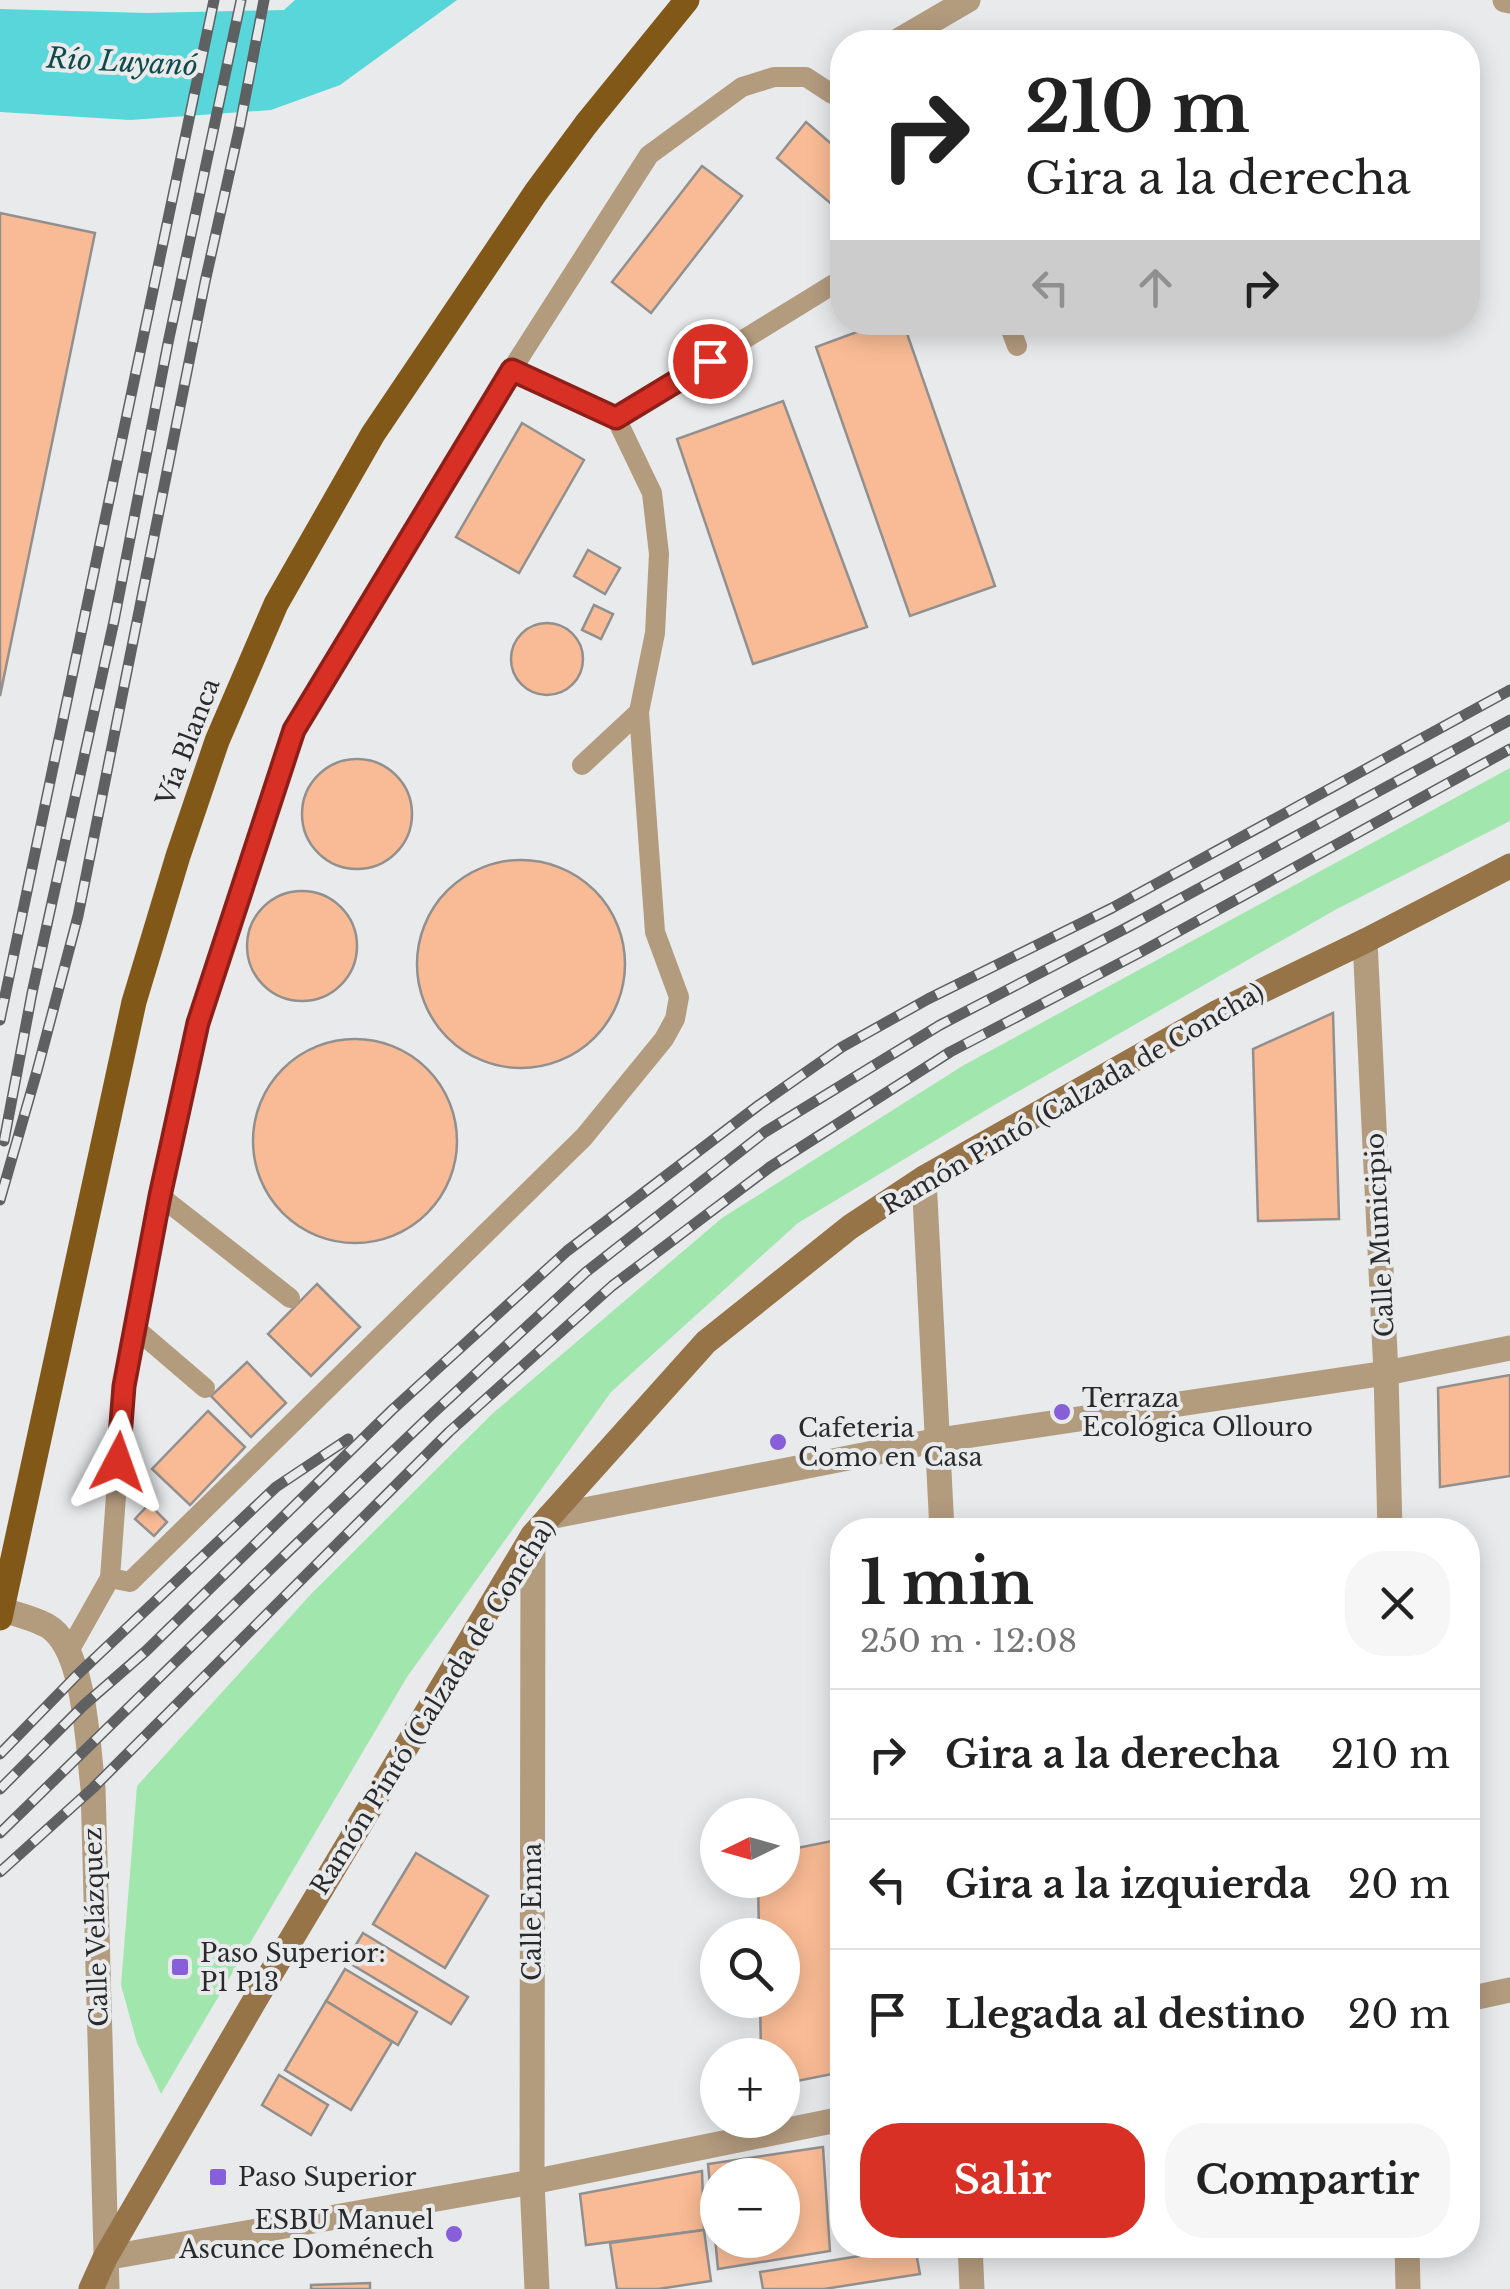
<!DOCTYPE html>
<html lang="es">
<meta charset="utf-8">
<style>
:root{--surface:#fff;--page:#f6f6f6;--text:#222;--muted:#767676;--line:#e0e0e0;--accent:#d93025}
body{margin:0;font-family:"Libre Baskerville",serif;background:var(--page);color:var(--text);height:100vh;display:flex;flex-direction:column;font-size:38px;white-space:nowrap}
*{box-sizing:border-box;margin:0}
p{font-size:32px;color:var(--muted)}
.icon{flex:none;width:55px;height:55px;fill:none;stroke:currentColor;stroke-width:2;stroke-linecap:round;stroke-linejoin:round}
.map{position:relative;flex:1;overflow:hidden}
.drawer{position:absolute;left:830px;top:1518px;width:650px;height:740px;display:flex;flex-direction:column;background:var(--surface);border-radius:40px;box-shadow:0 5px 25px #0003}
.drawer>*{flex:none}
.guide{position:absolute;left:830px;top:30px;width:650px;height:305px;border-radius:40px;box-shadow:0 5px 25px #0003;background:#fff;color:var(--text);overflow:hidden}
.needle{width:65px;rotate:265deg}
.buttons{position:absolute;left:700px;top:1798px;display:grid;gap:20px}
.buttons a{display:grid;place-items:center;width:100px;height:100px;border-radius:50%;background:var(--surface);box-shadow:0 5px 25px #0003;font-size:50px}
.pin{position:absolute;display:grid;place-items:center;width:85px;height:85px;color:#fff;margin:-42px;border:5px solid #fff;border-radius:50%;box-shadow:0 2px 10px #0007}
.me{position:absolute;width:110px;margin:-55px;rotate:4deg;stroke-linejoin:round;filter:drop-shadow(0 0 8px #0008)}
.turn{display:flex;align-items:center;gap:35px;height:210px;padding:0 30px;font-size:45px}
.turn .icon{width:130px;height:130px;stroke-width:2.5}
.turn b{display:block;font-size:70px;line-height:85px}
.lanes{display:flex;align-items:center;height:95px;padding:0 30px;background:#0003;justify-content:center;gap:50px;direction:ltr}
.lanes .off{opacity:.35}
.round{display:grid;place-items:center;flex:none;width:105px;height:105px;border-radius:40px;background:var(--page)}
.overview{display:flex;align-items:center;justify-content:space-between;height:170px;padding:0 30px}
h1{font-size:60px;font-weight:800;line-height:75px}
.action{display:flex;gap:20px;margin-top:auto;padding:20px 30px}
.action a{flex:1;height:115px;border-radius:40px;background:var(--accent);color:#fff;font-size:40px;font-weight:800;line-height:115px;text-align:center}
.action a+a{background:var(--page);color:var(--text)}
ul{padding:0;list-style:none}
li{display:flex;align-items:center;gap:30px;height:130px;padding:0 30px;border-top:2px solid var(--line)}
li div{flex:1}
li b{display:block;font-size:38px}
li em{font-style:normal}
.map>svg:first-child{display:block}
.green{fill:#a1e7ad}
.water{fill:#58d6d9}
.building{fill:#f9bb95;stroke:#92908e;stroke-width:2.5;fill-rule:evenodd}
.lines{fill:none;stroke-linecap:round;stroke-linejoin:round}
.service{stroke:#b39b7e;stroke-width:20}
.minor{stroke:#b39b7e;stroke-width:25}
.secondary{stroke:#977447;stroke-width:25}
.primary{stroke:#825819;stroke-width:25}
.rail-casing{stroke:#5f6061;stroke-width:11}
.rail{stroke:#e8eaec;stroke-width:8;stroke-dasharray:22;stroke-linecap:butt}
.primary-bridge{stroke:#825819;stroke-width:25}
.route-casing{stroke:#8d1f18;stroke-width:25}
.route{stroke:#d93025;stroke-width:18}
.poi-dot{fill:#875fd9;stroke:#e8eaec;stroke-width:4}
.labels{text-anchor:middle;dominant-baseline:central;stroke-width:8;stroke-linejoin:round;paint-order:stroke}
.street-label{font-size:25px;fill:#2a2a2b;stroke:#e8eaec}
.poi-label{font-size:25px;fill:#2a2a2b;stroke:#e8eaec;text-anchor:start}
.water-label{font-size:28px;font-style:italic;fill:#114a4b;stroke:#e8eaec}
</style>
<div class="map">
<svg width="1510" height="2289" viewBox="0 0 1510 2289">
<rect width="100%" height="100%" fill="#e8eaec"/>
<path class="green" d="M 1510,768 L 1510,821 L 1335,910 L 991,1107 L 798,1223 L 611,1392 L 407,1677 L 161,2094 L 137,2043 L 121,1985 L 137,1786 L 312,1593 L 492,1414 L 722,1218 L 964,1065 Z"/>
<path class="water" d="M 295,0 L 457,0 L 340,85 L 271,110 L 130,120 L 0,112 L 0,9 L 147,13 L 284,10 Z"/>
<g class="building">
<path d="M 806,122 L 842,153 L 842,198 L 835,207 L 777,158 Z"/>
<path d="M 702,166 L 742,196 L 651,313 L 612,282 Z"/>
<path d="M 0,213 L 95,233 L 0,696 Z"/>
<path d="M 884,322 L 903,322 L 995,586 L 910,616 L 816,347 Z"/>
<path d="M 783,401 L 867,627 L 753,664 L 677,439 Z"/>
<path d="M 522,423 L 584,460 L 519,573 L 456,537 Z"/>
<path d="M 588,550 L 620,568 L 605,594 L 574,576 Z"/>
<path d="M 594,605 L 613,614 L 601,639 L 582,630 Z"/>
<circle cx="547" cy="659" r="36"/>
<circle cx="357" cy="814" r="55"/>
<circle cx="521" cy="964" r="104"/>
<circle cx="302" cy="946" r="55"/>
<path d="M 1333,1013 L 1339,1219 L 1258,1221 L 1253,1049 Z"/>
<circle cx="355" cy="1141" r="102"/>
<path d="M 317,1284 L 360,1327 L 311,1376 L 268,1334 Z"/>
<path d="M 247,1362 L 286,1403 L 251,1437 L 211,1396 Z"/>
<path d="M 1510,1375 L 1510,1476 L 1440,1487 L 1438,1388 Z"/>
<path d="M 208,1411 L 245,1447 L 190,1505 L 152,1469 Z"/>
<path d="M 149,1504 L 167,1522 L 154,1536 L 135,1519 Z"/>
<path d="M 842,1839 L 842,2072 L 782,2084 L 782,2055 L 761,2055 L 760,2000 L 782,2000 L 782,1935 L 759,1935 L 758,1880 L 782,1880 L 782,1851 Z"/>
<path d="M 416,1853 L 488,1896 L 445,1968 L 373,1924 Z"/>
<path d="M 363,1933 L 468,1997 L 451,2024 L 346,1961 Z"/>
<path d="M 345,1969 L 417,2012 L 398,2045 L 326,2001 Z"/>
<path d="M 326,2001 L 392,2042 L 351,2110 L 285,2070 Z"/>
<path d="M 279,2075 L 328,2105 L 311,2135 L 262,2105 Z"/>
<path d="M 823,2147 L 830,2251 L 718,2269 L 708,2164 ZM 718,2175 L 782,2175 L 782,2240 L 718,2240 Z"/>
<path d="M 702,2171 L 704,2230 L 586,2245 L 580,2194 Z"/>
<path d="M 704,2230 L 711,2281 L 658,2289 L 617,2289 L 610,2243 Z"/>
<path d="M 915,2247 L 920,2274 L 824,2289 L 763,2289 L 760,2272 Z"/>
<path d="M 370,2283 L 370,2289 L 311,2289 L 311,2285 Z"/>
</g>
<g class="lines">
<g class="service">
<path d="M 1008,322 L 1017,346"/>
<path d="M 616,418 L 842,279"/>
<path d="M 582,765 L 639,712"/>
<path d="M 160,1196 L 290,1298"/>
<path d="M 135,1328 L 205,1388"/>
<path d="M 110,1578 L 130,1582 L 584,1137 L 664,1039 L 675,1019 L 679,997 L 655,932 L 639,712 L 655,633 L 659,554 L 652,493 L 616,418 L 512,370"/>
<path d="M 69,1651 L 110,1578 L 124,1386 L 160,1196 L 198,1023 L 294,731 L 482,416 L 649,155 L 742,87 L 774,77 L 806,77 L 832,94 L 842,81"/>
</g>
<g class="minor">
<path d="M 1505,0 L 1510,1"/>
<path d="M 896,42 L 968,0"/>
<path d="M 1365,941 L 1386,1373 L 1390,1530"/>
<path d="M 924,1178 L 942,1530"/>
<path d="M 549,1517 L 939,1440 L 1386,1373 L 1510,1348"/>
<path d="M 533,1535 L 532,2182 L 537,2289"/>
<path d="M 0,1609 C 14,1614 41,1620 52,1629 C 85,1655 88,1748 93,1788 L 107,2289"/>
<path d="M 1468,1999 L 1510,1990"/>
<path d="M 970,2245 L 972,2289"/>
<path d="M 1407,2245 L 1408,2289"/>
<path d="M 105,2258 L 532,2182 L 842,2119"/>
</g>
<path class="secondary" d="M 91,2289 L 105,2258 L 255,2000 L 533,1535 L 706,1342 L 850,1227 L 924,1178 L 1218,1012 L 1365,941 L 1510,866"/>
<path class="primary" d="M 587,123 L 687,0"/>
<defs>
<g id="rail">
<path d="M 0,1020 L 214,0"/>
<path d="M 4,1141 L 32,993 L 114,621 L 168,343 L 241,0"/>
<path d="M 0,1200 L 37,1071 L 78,916 L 205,282 L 239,130 L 264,0"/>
<path d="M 0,1754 L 76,1676 L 276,1487 L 348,1439"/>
<path d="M 0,1789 L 84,1705 L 146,1651 L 392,1410 L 567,1251 L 759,1105 L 842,1047 L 928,999 L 1112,908 L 1510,690"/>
<path d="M 0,1833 L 288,1552 L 431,1415 L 586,1272 L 765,1132 L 940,1025 L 1128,927 L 1510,720"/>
<path d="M 0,1872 L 93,1788 L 449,1432 L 612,1286 L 770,1167 L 950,1052 L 1141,952 L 1510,749"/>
</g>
</defs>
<use href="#rail" class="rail-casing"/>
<use href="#rail" class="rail"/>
<path class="primary-bridge" d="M 0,1618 L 134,1002 L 178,856 L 217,741 L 276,604 L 373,434 L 536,192 L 587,123"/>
</g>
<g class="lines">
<defs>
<path id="route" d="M 118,1462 L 124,1386 L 160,1196 L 198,1023 L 294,730 L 512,370 L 616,418 L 710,361"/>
</defs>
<use href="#route" class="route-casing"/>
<use href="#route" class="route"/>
</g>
<g class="poi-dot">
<circle cx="1062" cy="1412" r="10"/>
<circle cx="778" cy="1442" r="10"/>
<rect x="170" y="1957" width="20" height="20" rx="5"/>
<rect x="208" y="2167" width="20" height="20" rx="5"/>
<circle cx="454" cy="2234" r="10"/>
</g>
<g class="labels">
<g class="street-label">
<text transform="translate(188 742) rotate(-69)">Vía Blanca</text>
<text transform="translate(1073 1099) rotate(-30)">Ramón Pintó (Calzada de Concha)</text>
<text transform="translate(1380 1235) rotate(-93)">Calle Municipio</text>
<text transform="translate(433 1707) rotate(-58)">Ramón Pintó (Calzada de Concha)</text>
<text transform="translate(532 1912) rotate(-90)">Calle Enna</text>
<text transform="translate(96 1927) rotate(-92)">Calle Velázquez</text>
</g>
<g class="poi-label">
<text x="1082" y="1398">Terraza<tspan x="1082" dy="29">Ecológica Ollouro</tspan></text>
<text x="798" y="1428">Cafeteria<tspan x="798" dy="29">Como en Casa</tspan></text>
<text x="200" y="1953">Paso Superior:<tspan x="200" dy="29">P1 P13</tspan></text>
<text x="238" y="2177">Paso Superior</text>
<text x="434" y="2220" text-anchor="end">ESBU Manuel<tspan x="434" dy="29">Ascunce Doménech</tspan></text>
</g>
<g class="water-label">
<text transform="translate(122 62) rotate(3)">Río Luyanó</text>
</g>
</g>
</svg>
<div class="buttons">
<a><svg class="needle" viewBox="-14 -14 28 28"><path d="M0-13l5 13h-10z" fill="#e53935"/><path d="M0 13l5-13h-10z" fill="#767676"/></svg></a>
<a><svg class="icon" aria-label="search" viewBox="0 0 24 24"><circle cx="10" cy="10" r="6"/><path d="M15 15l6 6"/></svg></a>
<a>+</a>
<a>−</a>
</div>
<div class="pin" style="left:710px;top:361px;background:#d93025"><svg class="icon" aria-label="arrive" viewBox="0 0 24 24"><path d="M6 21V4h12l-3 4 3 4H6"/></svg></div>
<svg class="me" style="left:118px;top:1462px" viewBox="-20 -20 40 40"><path d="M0-17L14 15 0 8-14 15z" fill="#d93025" stroke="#fff" stroke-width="4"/></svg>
<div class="guide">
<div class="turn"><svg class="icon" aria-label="right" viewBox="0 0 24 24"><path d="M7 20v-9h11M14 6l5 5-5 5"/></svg><div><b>210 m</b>Gira a la derecha</div></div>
<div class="lanes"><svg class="icon off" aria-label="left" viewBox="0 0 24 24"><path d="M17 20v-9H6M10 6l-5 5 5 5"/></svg><svg class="icon off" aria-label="ahead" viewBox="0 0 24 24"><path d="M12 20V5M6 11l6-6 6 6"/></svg><svg class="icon" aria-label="right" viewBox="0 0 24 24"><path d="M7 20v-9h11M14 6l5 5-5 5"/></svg></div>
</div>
<section class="drawer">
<div class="overview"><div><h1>1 min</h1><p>250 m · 12:08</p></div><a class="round"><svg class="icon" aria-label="close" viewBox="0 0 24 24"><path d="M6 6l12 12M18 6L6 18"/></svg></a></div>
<ul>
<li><svg class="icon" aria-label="right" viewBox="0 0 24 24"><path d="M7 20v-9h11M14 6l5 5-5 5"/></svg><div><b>Gira a la derecha</b></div><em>210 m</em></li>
<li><svg class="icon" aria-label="left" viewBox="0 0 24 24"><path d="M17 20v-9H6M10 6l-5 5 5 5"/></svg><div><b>Gira a la izquierda</b></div><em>20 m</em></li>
<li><svg class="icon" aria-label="arrive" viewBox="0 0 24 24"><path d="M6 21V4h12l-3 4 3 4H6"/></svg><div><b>Llegada al destino</b></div><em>20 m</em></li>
</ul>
<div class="action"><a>Salir</a><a>Compartir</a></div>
</section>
</div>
